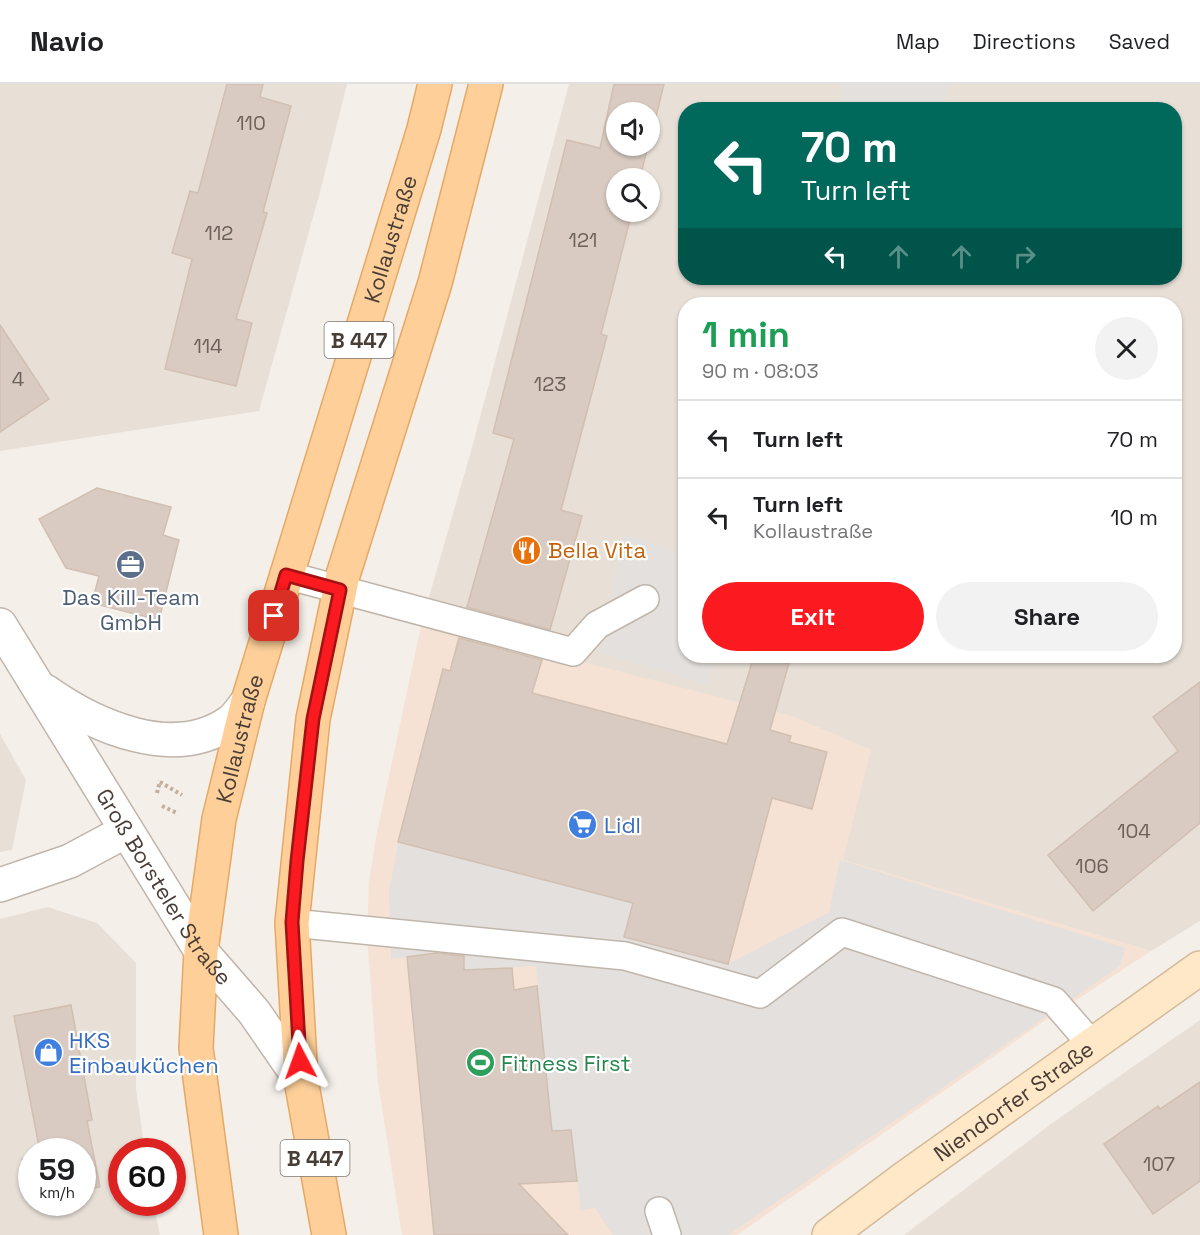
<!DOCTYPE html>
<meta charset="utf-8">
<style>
:root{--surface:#fff;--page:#f2f2f2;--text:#202124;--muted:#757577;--line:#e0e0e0;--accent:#fa1a1f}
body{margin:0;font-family:"Space Grotesk",sans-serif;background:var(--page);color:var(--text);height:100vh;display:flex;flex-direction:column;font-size:22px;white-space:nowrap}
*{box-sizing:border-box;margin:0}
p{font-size:20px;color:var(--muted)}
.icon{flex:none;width:33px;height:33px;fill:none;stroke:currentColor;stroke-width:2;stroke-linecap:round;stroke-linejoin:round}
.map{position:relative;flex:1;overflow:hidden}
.side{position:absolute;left:678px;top:213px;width:504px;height:366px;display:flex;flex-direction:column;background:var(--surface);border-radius:24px;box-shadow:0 2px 4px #0004}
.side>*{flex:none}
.guide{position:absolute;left:678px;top:18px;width:504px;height:183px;border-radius:24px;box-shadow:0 2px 4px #0004;background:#00695c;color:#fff;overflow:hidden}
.tools{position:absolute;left:606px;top:18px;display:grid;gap:12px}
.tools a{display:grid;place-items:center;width:54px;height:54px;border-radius:50%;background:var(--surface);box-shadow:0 2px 4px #0004;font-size:30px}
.speed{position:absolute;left:18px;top:1054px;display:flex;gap:12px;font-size:30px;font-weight:700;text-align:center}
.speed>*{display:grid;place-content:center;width:78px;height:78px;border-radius:50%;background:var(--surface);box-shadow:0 2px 4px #0004;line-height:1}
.speed small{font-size:15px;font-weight:400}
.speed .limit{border:9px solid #d22;background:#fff;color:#111}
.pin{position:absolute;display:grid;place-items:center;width:51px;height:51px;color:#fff;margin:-26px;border-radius:12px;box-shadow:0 3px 9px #0006}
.me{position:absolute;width:66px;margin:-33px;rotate:356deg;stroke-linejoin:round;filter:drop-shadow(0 0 4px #0008)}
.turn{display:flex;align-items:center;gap:21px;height:126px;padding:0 24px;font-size:27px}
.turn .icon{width:78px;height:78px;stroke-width:2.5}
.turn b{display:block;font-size:42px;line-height:51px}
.lanes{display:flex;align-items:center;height:57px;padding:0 24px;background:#0003;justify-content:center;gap:30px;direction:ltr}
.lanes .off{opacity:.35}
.round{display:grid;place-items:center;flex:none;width:63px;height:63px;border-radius:32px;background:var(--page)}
.overview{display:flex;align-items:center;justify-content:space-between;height:102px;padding:0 24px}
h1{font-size:36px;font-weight:700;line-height:45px;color:#1e9e55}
.action{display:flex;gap:12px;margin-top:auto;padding:12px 24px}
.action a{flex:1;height:69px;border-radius:36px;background:var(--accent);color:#fff;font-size:24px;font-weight:700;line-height:69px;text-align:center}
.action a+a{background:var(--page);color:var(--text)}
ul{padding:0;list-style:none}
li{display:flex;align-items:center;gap:18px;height:78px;padding:0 24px;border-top:2px solid var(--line)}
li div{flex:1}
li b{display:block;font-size:22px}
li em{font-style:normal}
header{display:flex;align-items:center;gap:36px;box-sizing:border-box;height:84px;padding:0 30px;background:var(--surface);border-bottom:2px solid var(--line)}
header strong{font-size:28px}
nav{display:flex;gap:33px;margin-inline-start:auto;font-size:21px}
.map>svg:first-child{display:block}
.residential{fill:#e8e0d7;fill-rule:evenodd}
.commercial{fill:#f6e2d4}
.parking{fill:#e3e0dd}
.building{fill:#d9cbc1;stroke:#d1bfb1;stroke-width:1.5}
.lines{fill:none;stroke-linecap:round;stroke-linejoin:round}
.service-casing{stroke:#c0b5ab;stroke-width:30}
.minor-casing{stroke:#c0b5ab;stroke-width:36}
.secondary-casing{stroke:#d4ba99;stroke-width:36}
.primary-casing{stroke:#e4a967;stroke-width:36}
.path{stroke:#c2ae9c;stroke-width:4;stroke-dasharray:3 3;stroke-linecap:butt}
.service{stroke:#fff;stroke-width:27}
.minor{stroke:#fff;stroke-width:33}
.secondary{stroke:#ffe8c8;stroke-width:33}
.primary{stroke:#fecf98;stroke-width:33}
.route-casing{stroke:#a21114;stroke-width:15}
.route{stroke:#fa1a1f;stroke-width:10}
.labels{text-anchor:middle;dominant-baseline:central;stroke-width:4.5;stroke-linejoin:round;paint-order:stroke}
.number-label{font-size:20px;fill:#6c615a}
.shield{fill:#fff;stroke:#7f7873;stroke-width:1.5}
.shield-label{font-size:21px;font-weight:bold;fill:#483e37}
.street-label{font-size:22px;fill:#483e37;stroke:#fff}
.food-label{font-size:22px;fill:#c56008;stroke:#fff;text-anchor:start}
.service-label{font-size:22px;fill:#4e5e75;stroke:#fff}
.shop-label{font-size:22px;fill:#366cbe;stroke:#fff;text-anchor:start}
.leisure-label{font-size:22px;fill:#27864d;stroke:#fff;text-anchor:start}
</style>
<header>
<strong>Navio</strong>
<nav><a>Map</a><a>Directions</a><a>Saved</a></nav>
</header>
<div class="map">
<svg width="1200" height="1151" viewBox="0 0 1200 1151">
<rect width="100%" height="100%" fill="#f4efe9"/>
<g class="residential">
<path d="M 0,0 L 347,0 L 320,108 L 259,327 L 0,367 Z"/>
<path d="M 569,0 L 1200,0 L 1200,837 L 1151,867 L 842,776 L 870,666 L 422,537 L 471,367 ZM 686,26 L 1174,26 L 1174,194 L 686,194 ZM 616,28 L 650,28 L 650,62 L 616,62 ZM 616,94 L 650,94 L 650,128 L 616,128 ZM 686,220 L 1174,220 L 1174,572 L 686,572 Z"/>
<path d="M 0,650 L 26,696 L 12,766 L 0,768 Z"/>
<path d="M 48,823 L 97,839 L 136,879 L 136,1004 L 145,1068 L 122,1068 L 122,1119 L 153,1119 L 160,1151 L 0,1151 L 0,835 ZM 32,1068 L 82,1068 L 82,1119 L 32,1119 Z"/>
<path d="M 1200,936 L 1200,1151 L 904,1151 L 1055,1037 Z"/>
</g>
<path class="commercial" d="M 422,537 L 792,632 L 871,666 L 843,776 L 1151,867 L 1046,936 L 737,1151 L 402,1151 L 378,998 L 367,852 L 369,798 L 376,753 Z"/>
<g class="parking">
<path d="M 844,0 L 948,0 L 942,25 L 838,25 Z"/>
<path d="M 625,450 L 685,470 L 686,572 L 716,572 L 707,600 L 598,568 Z"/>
<path d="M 398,759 L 633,819 L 624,853 L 728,880 L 829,828 L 840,776 L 1125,864 L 1120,882 L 728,1151 L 613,1151 L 595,1124 L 581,1126 L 571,1046 L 552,1047 L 536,882 L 464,886 L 463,866 L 391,875 L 389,808 Z"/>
</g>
<g class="building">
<path d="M 227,0 L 263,0 L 260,13 L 291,22 L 263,128 L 267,129 L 236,235 L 252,239 L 236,302 L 165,285 L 192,175 L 172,169 L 190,107 L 198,109 Z"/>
<path d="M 614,0 L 664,0 L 650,57 L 650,28 L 616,28 L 616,62 L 648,62 L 640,94 L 616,94 L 616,128 L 632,128 L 601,250 L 607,252 L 561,426 L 582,432 L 550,546 L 467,523 L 514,355 L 493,349 L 567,56 L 600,64 Z"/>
<path d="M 0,241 L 49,315 L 0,348 Z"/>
<path d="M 97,404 L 171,423 L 163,451 L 179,456 L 159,536 L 92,519 L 99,492 L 66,484 L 39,435 Z"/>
<path d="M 459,554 L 542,576 L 532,609 L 727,660 L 754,572 L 791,572 L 770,646 L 791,652 L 789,658 L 827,668 L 812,725 L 772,714 L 728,880 L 624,853 L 633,819 L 398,758 L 443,585 L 450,587 Z"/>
<path d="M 1200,598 L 1200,739 L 1093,827 L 1048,771 L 1178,667 L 1153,633 Z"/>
<path d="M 436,869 L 464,872 L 464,886 L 512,884 L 514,906 L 537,902 L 552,1047 L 571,1046 L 577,1097 L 519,1100 L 568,1151 L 434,1151 L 407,873 Z"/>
<path d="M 71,921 L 92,1036 L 87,1037 L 100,1103 L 82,1106 L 82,1068 L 40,1068 L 14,932 Z"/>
<path d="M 1200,998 L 1200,1097 L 1153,1130 L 1104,1060 L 1158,1022 L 1160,1025 Z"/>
<path d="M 32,1073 L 32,1116 L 30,1116 L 22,1075 Z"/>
</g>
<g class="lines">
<defs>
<g id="service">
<path d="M 286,491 L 573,568 L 597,541 L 645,515"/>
<path d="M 292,839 L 625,872 L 760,910 L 842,848 L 1054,917 L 1093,962"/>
<path d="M 659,1127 L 667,1151"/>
</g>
<g id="minor">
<path id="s1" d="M 0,541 L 201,867 L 254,928 L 301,996"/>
<path d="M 45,607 C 94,642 174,678 230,638 C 237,633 243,623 248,617"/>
<path d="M 0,801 L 70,777 L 126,747"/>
</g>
<g id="secondary">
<path id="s2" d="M 829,1151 L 905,1094 L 1200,884"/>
</g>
<g id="primary">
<path id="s3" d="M 221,1151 L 196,964 L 201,867 L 219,735 L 248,617 L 424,45 L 435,0"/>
<path d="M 329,1151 L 301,996 L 292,839 L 313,635 L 343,491 L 435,199 L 486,0"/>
</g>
</defs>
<use href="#service" class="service-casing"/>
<use href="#minor" class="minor-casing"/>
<use href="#secondary" class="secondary-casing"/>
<use href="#primary" class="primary-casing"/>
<g class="path">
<path d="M 160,698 L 182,711"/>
<path d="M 157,709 L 160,697"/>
<path d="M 162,722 L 177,729"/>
</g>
<use href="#service" class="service"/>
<use href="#minor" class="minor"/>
<use href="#secondary" class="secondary"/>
<use href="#primary" class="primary"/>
</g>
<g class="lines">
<defs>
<path id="route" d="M 274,532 L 286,491 L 340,506 L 313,635 L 297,777 L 292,838 L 300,977"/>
</defs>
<use href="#route" class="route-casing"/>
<use href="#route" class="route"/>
</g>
<defs>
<symbol id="restaurant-disc" viewBox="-11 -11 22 22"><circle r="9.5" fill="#e8710a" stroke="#fff"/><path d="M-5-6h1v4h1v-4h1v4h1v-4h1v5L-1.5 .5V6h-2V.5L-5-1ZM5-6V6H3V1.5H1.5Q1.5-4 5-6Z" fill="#fff"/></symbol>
<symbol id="office-disc" viewBox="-11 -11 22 22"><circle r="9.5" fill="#5c6f8a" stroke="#fff"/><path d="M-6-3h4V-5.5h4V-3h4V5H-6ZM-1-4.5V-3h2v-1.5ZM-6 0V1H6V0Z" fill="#fff"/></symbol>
<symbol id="supermarket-disc" viewBox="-11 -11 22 22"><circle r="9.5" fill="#3f7fe0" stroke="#fff"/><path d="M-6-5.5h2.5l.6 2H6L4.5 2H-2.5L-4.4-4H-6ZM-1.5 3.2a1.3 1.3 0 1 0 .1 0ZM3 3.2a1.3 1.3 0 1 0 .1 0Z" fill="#fff"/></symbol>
<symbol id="shop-disc" viewBox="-11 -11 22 22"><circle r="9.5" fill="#3f7fe0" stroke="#fff"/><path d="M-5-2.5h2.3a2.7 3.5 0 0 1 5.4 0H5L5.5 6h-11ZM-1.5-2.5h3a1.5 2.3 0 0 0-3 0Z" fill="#fff"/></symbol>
<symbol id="stadium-disc" viewBox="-11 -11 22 22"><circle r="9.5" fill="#2e9e5b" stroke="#fff"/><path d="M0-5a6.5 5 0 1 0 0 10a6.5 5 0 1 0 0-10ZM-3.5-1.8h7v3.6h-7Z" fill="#fff"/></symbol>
</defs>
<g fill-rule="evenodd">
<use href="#restaurant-disc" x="510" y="450" width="33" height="33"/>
<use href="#office-disc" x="114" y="464" width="33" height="33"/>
<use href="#supermarket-disc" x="566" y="724" width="33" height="33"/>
<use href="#shop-disc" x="32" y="952" width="33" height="33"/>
<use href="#stadium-disc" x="464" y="962" width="33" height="33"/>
</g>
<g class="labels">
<g class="number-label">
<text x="251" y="39">110</text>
<text x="219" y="149">112</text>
<text x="583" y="156">121</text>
<text x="208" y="262">114</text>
<text x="18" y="295">4</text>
<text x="550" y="300">123</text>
<text x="1134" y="747">104</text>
<text x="1092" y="782">106</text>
<text x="1159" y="1080">107</text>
</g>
<g class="shield">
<rect x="324.5" y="238" width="69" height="36" rx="4.5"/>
<rect x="280.5" y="1056" width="69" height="36" rx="4.5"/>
</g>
<g class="shield-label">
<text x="359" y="256">B 447</text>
<text x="315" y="1074">B 447</text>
</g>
<g class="street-label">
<text stroke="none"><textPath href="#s3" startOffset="1024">Kollaustraße</textPath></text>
<text stroke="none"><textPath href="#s3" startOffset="502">Kollaustraße</textPath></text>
<text stroke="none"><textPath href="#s1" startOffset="309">Groß Borsteler Straße</textPath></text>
<text stroke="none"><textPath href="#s2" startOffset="228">Niendorfer Straße</textPath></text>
</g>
<g class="food-label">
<text x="548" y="466">Bella Vita</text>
</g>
<g class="service-label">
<text x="131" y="513">Das Kill-Team<tspan x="131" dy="25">GmbH</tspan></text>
</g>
<g class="shop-label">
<text x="604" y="741">Lidl</text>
<text x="69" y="956">HKS<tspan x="69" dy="25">Einbauküchen</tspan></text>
</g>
<g class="leisure-label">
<text x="501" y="979">Fitness First</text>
</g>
</g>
</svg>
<div class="tools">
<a><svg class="icon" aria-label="sound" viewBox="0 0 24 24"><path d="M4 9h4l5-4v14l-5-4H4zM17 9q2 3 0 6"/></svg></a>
<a><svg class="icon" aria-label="search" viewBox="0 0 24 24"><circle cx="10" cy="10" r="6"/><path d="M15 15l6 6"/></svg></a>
</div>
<div class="speed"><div>59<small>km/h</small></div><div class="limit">60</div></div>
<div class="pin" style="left:274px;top:532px;background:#d93025"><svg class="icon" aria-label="arrive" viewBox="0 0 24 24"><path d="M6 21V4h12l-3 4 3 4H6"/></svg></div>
<svg class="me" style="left:300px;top:977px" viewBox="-20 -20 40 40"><path d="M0-17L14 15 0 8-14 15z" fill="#fa1a1f" stroke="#fff" stroke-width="4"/></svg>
<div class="guide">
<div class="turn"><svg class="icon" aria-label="left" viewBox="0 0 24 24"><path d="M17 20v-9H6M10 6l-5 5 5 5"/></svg><div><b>70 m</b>Turn left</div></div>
<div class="lanes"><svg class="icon" aria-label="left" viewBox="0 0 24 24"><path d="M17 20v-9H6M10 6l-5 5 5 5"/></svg><svg class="icon off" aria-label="ahead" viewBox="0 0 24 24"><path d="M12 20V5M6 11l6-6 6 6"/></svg><svg class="icon off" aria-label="ahead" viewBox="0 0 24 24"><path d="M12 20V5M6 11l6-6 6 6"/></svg><svg class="icon off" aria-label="right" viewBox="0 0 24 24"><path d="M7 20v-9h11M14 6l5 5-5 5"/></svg></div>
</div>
<section class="side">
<div class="overview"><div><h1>1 min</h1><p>90 m · 08:03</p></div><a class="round"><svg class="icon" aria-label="close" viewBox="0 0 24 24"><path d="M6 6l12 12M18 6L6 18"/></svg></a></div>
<ul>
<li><svg class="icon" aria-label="left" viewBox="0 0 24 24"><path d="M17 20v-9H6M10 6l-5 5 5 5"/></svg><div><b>Turn left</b></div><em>70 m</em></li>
<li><svg class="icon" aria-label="left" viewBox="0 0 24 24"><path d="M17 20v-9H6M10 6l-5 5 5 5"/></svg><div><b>Turn left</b><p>Kollaustraße</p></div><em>10 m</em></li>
</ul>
<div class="action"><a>Exit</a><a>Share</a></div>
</section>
</div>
